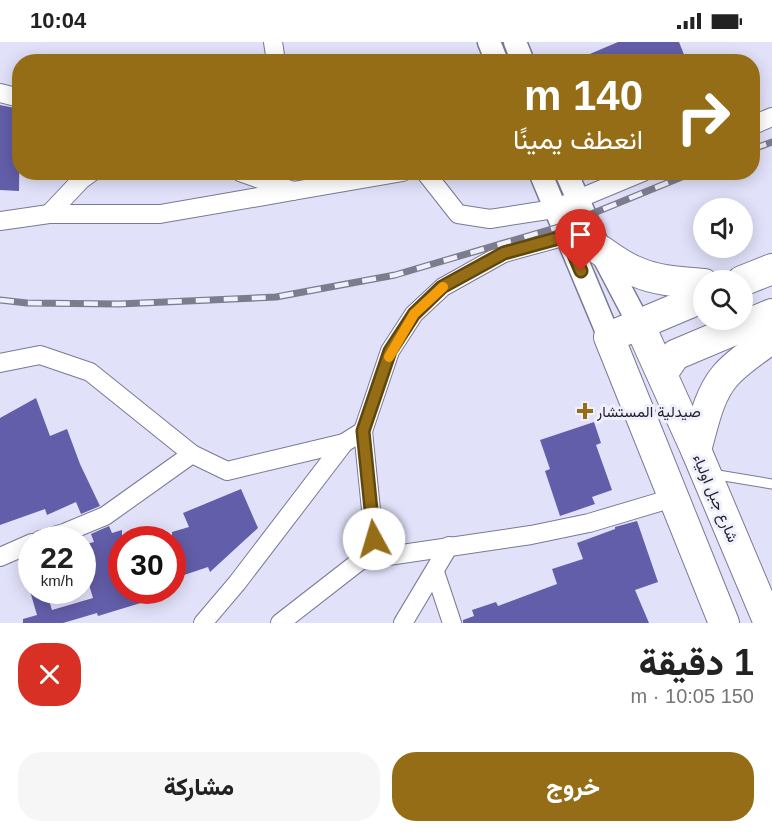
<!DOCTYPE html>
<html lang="ar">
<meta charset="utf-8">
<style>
:root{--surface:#fff;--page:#f6f6f6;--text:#222;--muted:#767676;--accent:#946d16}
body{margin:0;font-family:Arial,Vazirmatn,sans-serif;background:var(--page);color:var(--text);direction:rtl;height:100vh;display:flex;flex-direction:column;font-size:22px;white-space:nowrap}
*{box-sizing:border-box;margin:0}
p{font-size:20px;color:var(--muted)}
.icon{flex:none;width:33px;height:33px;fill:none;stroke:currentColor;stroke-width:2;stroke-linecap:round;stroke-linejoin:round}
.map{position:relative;height:581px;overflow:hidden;direction:ltr}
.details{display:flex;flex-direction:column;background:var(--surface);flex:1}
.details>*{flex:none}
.banner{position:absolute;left:12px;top:12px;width:748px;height:126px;border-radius:24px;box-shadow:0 3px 15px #0003;direction:rtl;background:#946d16;color:#fff;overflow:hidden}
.buttons{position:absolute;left:693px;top:156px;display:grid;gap:12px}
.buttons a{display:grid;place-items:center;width:60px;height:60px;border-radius:50%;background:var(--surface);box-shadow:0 3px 15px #0003;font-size:30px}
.speed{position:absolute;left:18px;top:484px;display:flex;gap:12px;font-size:30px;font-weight:700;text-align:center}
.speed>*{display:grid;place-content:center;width:78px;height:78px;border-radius:50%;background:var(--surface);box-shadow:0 3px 15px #0003;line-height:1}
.speed small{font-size:15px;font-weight:400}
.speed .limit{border:9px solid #d22;background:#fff;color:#111}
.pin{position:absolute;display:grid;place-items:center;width:51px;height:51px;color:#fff;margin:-62px -26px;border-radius:50% 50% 50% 0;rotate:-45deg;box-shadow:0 0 6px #0007}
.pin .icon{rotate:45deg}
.me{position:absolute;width:66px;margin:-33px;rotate:354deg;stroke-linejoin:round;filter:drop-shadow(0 0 4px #0008)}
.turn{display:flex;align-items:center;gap:21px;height:126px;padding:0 18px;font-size:27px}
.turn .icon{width:78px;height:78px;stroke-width:2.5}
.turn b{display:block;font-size:42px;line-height:51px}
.round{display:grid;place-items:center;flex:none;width:63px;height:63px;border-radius:24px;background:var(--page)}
.head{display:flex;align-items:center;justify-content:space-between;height:102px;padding:0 18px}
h1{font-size:36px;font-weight:800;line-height:45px}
.button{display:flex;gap:12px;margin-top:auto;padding:12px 18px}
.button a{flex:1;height:69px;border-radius:24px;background:var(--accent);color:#fff;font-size:24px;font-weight:800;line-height:69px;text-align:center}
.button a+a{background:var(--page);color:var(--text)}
.status{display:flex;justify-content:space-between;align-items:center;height:42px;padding:0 30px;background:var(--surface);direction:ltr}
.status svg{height:16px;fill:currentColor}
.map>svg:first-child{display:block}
.building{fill:#635ea9}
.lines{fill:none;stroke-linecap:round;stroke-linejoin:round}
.service-casing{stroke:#797994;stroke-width:11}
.minor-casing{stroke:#797994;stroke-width:20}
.tertiary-casing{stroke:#797994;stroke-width:25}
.trunk-casing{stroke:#797994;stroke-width:32}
.service{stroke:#fff;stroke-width:9}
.minor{stroke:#fff;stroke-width:18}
.tertiary{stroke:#fff;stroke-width:22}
.trunk{stroke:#fff;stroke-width:30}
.rail-casing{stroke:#7c7c8e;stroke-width:7}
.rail{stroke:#f0f0fd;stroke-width:4.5;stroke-dasharray:14;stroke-linecap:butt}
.route-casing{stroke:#60470e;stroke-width:15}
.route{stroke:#946d16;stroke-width:10}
.slow{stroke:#f59e0b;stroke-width:10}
.poi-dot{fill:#946d16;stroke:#f0f0fd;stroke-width:2}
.labels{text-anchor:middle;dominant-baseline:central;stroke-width:6;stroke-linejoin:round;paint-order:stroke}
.poi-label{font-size:15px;fill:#20202b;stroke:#f0f0fd;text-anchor:start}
.street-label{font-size:15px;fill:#20202b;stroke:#f0f0fd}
</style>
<div class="status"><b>10:04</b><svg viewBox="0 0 49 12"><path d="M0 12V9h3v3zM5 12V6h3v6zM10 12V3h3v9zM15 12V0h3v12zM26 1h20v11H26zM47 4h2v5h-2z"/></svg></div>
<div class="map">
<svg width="772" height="581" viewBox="0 0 772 581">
<rect width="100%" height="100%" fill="#e1e2fa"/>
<g class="building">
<path d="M 618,0 L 679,0 L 687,20 L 571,20 Z"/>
<path d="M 0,63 L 20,67 L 19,149 L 0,148 Z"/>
<path d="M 36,356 L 50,394 L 67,387 L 80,422 L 100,464 L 81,472 L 76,460 L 47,473 L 45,467 L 0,483 L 0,376 Z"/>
<path d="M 594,380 L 601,401 L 596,403 L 612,448 L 592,455 L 595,462 L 560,474 L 545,429 L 550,427 L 540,398 Z"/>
<path d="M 241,447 L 258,486 L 210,530 L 208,525 L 172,537 L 172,490 L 189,485 L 183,471 Z"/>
<path d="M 637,479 L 658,540 L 635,548 L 649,581 L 463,581 L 463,578 L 474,574 L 472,568 L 496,560 L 498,564 L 557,542 L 552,527 L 583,517 L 577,501 L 615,487 L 615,485 Z"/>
<path d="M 109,484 L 112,491 L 122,488 L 122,549 L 166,549 L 167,553 L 98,574 L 97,571 L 63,581 L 23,581 L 23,577 L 37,573 L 30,549 L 46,549 L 52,568 L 93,556 L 82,519 L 82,503 L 94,500 L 91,492 Z"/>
</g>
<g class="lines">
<defs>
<path id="service" d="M 712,432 L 772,442"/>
<g id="minor">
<path d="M 273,0 L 276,20"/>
<path d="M 0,51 L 20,56"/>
<path d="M 753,83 L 772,75"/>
<path d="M 240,130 L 293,149 L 403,130"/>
<path d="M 425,130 L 458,172 L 490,177 L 554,167 L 643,130"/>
<path d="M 49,172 L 81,138 L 92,130"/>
<path d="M 0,179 L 49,172 L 160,172 L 293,149"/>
<path d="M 0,321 L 40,313 L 90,330 L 192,412 L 227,429 L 344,401"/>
<path d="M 40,498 L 64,491 L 105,474 L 192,412"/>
<path d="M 0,515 L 32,501"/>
<path d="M 361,518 L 531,493 L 589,481 L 673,456"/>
<path d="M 435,530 L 452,581"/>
<path d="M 203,581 L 237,541 L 344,401 L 363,389 L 390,309 L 414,272 L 443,245 L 504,211 L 566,194"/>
<path d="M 280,581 L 361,518 L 374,497 L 363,389"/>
<path d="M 403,581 L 449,504"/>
</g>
<g id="tertiary">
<path d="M 489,0 L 497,20"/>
<path d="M 515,0 L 523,20"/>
<path d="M 540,130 L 609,295"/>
<path d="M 566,130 L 600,208 L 639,282"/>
</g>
<g id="trunk">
<path d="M 600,208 C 612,216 623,225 637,230 C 657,239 682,240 704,242"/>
<path d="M 742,239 L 772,227"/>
<path d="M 704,255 L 609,295 L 724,581"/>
<path d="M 639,282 L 696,408 L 769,581"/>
<path d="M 662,332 L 675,313 L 772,272"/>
<path d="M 696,408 C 703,384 708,354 725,334 C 738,319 756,308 772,296"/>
</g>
</defs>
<use href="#service" class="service-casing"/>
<use href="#minor" class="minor-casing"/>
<use href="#tertiary" class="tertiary-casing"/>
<use href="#trunk" class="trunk-casing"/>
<use href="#service" class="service"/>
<use href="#minor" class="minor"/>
<use href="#tertiary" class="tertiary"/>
<use href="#trunk" class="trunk"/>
<defs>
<g id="rail">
<path d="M 753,107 L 772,100"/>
<path d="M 0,258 L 27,261 L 119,262 L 276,255 L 395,233 L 562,184 L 694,130"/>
</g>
</defs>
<use href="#rail" class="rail-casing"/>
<use href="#rail" class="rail"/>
</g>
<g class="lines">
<defs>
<path id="route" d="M 374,497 L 363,389 L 390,309 L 414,272 L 442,245 L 504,211 L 566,194 L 581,229"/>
</defs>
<use href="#route" class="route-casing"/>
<use href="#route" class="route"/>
<path class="slow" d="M 389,315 L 414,272 L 443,245"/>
</g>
<path class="poi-dot" d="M582 360h6v6h6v6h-6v6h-6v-6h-6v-6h6z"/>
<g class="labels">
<g class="poi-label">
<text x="597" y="369">صيدلية المستشار</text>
</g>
<g class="street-label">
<text transform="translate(716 456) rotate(67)">شارع جبل اولياء</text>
</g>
</g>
</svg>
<div class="buttons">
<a><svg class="icon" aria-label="sound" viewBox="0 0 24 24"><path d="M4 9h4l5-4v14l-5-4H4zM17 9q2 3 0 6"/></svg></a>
<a><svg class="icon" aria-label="search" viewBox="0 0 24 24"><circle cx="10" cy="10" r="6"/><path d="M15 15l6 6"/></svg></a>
</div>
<div class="speed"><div>22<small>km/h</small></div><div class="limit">30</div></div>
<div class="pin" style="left:581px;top:229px;background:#d93025"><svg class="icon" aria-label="arrive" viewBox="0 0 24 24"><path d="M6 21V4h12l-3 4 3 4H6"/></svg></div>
<svg class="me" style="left:374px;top:497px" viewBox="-20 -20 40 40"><circle r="19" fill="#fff"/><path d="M0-13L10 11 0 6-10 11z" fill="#946d16"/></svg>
<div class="banner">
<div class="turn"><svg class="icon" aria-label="right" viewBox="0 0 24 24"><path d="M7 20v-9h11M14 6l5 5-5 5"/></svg><div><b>140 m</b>انعطف يمينًا</div></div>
</div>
</div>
<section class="details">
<div class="head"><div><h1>1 دقيقة</h1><p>150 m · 10:05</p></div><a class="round" style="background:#d93025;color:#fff"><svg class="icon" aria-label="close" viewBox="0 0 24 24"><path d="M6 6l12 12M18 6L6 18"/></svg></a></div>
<div class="button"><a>خروج</a><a>مشاركة</a></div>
</section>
